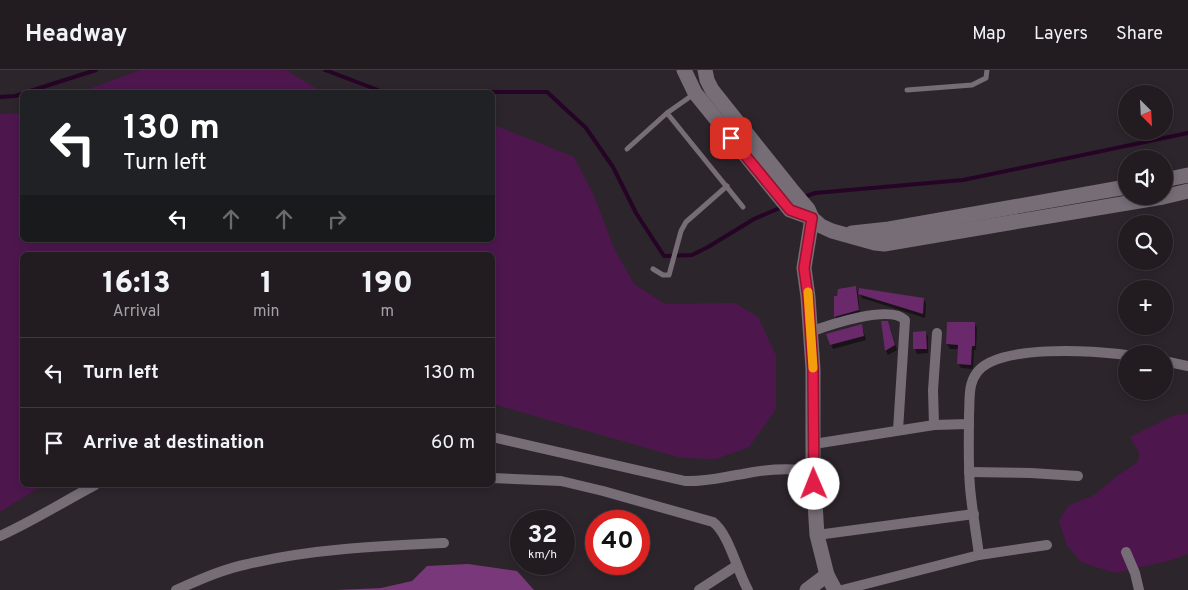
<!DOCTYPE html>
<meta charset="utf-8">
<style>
:root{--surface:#221c21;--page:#2a252a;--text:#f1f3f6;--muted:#a2a1a5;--line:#3f3a3f}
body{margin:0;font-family:Overpass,sans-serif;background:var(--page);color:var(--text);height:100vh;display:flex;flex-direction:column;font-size:19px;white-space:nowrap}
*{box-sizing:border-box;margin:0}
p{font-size:16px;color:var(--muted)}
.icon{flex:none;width:28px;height:28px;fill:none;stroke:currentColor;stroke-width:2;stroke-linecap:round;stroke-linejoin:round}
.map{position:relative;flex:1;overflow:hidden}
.drawer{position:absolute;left:20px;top:182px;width:475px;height:235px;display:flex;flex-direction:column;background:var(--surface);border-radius:8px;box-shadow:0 2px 8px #0003,0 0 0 1px var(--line)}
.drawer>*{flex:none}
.hud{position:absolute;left:20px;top:20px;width:475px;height:152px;border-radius:8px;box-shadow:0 2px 8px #0003,0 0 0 1px var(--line);background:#202124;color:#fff;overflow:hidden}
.needle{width:32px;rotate:156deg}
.buttons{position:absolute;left:1118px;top:15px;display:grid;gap:10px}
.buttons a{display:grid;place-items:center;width:55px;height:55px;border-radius:50%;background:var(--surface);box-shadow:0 2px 8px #0003,0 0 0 1px var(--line);font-size:25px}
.speed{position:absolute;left:510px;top:440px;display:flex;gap:10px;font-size:25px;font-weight:700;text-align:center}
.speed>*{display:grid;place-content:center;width:65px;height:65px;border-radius:50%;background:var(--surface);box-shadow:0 2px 8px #0003,0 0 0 1px var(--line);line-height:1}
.speed small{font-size:12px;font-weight:400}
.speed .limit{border:8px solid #d22;background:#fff;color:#111}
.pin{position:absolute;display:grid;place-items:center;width:42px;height:42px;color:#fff;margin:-21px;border-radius:10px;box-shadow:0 2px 8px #0006}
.me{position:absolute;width:55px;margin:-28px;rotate:359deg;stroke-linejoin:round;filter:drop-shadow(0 0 4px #0008)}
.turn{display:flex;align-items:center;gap:18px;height:105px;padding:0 20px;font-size:22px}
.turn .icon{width:65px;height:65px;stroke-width:2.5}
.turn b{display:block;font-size:35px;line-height:42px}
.lanes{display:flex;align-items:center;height:48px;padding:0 20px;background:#0003;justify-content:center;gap:25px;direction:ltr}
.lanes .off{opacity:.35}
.eta{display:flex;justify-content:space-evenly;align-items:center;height:85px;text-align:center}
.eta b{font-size:30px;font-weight:800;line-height:35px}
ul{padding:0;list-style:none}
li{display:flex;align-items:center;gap:15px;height:70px;padding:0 20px;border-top:1px solid var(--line)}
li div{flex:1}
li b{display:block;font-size:19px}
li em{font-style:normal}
header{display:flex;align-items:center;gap:30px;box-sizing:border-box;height:70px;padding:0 25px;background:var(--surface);border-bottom:1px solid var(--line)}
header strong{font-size:24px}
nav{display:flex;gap:28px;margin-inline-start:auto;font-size:18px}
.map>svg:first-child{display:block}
.green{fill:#4d174e}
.forest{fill:#79387a}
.shadow{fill:#0007}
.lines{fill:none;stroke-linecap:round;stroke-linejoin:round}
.stream{stroke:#250426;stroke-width:4}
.building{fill:#69296a}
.lane{stroke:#766d76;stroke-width:5}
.street{stroke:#766d76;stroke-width:10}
.secondary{stroke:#766d76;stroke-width:15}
.route-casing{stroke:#92132f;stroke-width:12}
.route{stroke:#e11d48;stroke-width:9}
.slow{stroke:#f59e0b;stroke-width:9}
</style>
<header>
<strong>Headway</strong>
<nav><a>Map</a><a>Layers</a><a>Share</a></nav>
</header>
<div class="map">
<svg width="1188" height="520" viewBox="0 0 1188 520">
<rect width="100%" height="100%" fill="#2d252c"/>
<g class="green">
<polygon points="140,0 286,0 322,22 81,22"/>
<polygon points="22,43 22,170 492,170 493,55 502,58 574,87 594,126 614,178 634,214 665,234 735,233 758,247 776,285 776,339 749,377 716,389 682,388 493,334 492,185 22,185 22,415 43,415 0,442 0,44"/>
<polygon points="1188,344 1188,484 1172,490 1115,503 1081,492 1067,475 1059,451 1068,436 1094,425 1117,406 1138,392 1139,382 1130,367 1175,345"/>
</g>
<polygon class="forest" points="468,494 517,501 534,520 336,520 381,518 412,511 427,496"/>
<g class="shadow">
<polygon points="856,217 858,222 860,245 838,251 835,246"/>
<polygon points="860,224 924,229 926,234 925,248 862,228"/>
<polygon points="883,253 887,253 890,257 897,280 888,285 886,281"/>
<polygon points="974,253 977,258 976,280 974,280 973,299 961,298 958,293 959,279 950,279 947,274"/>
<polygon points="862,255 866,270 833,279 831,275"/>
<polygon points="914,263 926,263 928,267 928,283 917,284 915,279"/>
</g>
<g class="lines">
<g class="stream">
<polyline points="325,0 383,22"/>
<polyline points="27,22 96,0"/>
<polyline points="461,22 547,22 586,58 613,97 636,143 664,186 692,185 708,177 754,149 782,137"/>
<polyline points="0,27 15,26 22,24"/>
<polyline points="804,127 815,123 963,110 1188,63"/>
</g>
</g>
<g class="building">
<polygon points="856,216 859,240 834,247 834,226 837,226 838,219"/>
<polygon points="859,218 924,228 923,244 858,224"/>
<polygon points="881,251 888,251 895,275 885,281"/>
<polygon points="947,252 975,252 975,276 972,276 971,295 957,294 958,275 946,274"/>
<polygon points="862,254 864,266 830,275 826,264"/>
<polygon points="926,261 927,279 913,279 913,262"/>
</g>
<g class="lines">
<g class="lane">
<polyline points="907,20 972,15 986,8 987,0"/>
<polyline points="667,43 743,137"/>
<polyline points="627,79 667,43 694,24"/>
<polyline points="653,199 663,205 669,205 681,161 686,152 727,116"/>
</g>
<g class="street">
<path d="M810 262C829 255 890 234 905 250L898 360"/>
<polyline points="1164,291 1188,296"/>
<polyline points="934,355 969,354"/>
<path d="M492 367 685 411C705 412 723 407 743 404 766 399 789 398 813 401"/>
<polyline points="814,374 934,355 933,320 937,263"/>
<polyline points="969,402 1031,403 1078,406"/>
<path d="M492 408 561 411 603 421 713 452C729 464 737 501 748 520"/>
<polyline points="817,465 974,444"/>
<path d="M0 466C33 451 63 432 95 415"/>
<polyline points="1126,482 1135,503 1139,520"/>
<path d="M979 485C976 462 972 440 970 417 968 393 969 368 969 344 970 331 968 315 976 304 994 274 1095 280 1126 285"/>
<path d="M176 520C199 510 223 499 248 494 312 479 379 476 444 473"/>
<polyline points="699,520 736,496"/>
<polyline points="842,520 979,485 1047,475"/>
</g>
<g class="secondary">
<polyline points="684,0 695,23 790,140 812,148 821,156 832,161 875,173 884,174 1163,127 1188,121"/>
<polyline points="705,0 707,10 712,20 791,119 808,139 812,148 804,198 808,227 813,299 813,401 817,465 827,505 835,520"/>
<polyline points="1164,110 1188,105"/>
<polyline points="852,163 889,159 1126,117"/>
<polyline points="807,520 827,505"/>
</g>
</g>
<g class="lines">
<g class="route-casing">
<polyline id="route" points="731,68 790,140 812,148 804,198 808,227 813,299 814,414"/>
</g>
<use href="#route" class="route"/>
<polyline class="slow" points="808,222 813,298"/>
</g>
</svg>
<div class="buttons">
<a><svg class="needle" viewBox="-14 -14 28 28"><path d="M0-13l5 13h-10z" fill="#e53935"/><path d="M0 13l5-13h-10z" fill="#a2a1a5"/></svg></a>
<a><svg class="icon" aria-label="sound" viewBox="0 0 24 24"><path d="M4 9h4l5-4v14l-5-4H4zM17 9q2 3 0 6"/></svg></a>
<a><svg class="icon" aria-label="search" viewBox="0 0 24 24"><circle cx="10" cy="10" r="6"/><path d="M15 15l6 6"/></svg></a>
<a>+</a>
<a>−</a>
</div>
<div class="speed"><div>32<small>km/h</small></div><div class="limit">40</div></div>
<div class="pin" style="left:731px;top:68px;background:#d93025"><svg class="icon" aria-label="arrive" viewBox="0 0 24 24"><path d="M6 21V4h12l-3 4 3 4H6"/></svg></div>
<svg class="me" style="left:814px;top:414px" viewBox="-20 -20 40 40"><circle r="19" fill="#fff"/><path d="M0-13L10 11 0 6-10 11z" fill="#e11d48"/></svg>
<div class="hud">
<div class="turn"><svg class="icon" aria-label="left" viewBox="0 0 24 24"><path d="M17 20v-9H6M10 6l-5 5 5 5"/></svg><div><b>130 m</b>Turn left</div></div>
<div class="lanes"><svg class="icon" aria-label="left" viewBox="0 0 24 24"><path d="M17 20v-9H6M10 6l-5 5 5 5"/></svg><svg class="icon off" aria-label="ahead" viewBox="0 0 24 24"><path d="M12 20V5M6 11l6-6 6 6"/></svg><svg class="icon off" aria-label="ahead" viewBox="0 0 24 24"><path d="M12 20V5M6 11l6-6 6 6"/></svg><svg class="icon off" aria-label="right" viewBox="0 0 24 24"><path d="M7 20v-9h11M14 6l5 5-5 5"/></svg></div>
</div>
<section class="drawer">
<div class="eta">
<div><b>16:13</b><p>Arrival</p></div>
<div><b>1</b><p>min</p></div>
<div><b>190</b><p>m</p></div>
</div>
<ul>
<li><svg class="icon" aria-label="left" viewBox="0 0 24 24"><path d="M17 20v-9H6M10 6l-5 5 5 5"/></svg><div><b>Turn left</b></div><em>130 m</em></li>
<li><svg class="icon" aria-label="arrive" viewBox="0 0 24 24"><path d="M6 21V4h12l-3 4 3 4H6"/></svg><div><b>Arrive at destination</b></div><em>60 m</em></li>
</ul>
</section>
</div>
